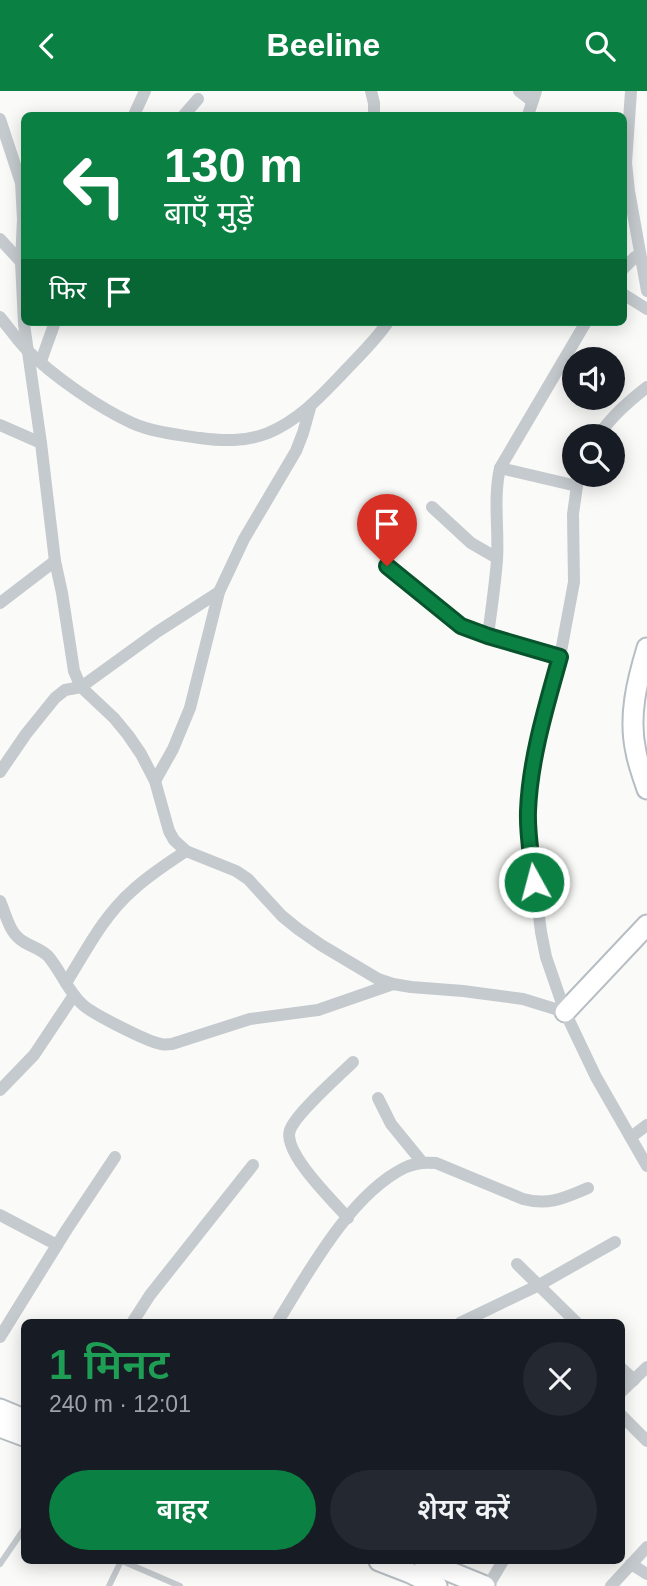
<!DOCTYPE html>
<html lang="hi">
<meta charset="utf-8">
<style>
:root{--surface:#171b24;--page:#242831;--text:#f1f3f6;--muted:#9ea1a6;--accent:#0b8043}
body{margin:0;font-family:Arial,"Noto Sans Devanagari",sans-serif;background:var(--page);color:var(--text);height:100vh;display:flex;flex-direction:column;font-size:26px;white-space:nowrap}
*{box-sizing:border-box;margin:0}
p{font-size:23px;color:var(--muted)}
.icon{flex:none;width:38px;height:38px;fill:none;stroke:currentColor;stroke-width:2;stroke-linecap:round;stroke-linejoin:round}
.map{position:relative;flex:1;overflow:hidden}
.details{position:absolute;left:21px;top:1228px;width:604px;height:245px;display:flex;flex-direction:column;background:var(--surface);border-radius:10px;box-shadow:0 4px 18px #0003}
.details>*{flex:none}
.hud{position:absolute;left:21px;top:21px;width:606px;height:214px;border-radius:10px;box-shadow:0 4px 18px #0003;background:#0b8043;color:#fff;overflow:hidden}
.buttons{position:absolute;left:562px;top:256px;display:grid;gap:14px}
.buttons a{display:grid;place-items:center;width:63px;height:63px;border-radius:50%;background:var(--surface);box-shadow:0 4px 18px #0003;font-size:35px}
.pin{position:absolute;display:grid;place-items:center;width:60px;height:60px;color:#fff;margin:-72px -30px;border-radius:50% 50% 50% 0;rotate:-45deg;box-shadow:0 0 7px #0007}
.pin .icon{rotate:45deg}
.me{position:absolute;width:77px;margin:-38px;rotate:353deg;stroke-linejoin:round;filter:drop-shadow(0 0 5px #0008)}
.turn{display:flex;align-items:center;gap:24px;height:147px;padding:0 28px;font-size:32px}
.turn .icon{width:91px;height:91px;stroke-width:2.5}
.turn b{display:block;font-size:49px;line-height:60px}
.then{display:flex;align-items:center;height:66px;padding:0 28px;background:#0003;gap:14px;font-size:26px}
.round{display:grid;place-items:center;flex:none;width:74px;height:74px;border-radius:37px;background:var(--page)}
.headline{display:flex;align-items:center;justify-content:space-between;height:119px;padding:0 28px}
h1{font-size:42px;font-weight:600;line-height:52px;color:#1e9e55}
.button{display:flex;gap:14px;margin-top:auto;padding:14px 28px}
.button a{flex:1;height:80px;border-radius:42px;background:var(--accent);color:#fff;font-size:28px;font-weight:600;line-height:80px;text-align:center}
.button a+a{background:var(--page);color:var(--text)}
header{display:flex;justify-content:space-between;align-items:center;height:91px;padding:0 28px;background:var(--accent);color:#fff;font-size:32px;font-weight:600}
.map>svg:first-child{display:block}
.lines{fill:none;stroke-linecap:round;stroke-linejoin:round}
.secondary-casing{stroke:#b7bec3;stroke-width:23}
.lane{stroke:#c5cace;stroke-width:6}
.street{stroke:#c5cace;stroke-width:12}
.secondary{stroke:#fff;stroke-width:19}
.route-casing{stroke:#07532c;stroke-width:18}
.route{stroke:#0b8043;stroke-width:12}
</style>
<header><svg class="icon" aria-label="back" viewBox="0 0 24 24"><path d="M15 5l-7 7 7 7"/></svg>Beeline<svg class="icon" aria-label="search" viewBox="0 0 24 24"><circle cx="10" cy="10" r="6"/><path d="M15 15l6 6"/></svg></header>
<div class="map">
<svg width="647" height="1495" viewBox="0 0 647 1495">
<rect width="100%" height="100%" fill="#fafaf8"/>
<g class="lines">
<g class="secondary-casing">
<g id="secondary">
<path d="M647 557C637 590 628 626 636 661 638 673 643 686 647 698"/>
<polyline points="565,921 647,834"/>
<polyline points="0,1318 24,1328"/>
<polyline points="0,1336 24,1345"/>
<polyline points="379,1470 410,1482 437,1495"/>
<polyline points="424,1470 485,1495"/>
</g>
</g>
<g class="lane">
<polyline points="122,1470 180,1495"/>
<polyline points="0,1473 24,1438"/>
<polyline points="109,1495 121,1470"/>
</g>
<g class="street">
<polyline points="371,0 374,12 374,24"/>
<polyline points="519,0 532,10"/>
<polyline points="631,0 626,72 629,100 647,200"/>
<polyline points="134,24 145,0"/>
<polyline points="184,24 198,8"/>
<polyline points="528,24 536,0"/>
<polyline points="0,28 21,92 23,128 21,171 24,233 41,352 55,470 62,502 74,580 81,596 114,627 128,644 141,663 155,690 169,740 174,749 186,760 236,780 248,788 282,825 298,838 321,854 378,888 393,893 411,896 463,900 523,908 565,921"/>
<polyline points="0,148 21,171"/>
<polyline points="623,178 635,166 640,164"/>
<polyline points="623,203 647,218"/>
<path d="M0 226C9 237 17 249 27 259 53 285 99 317 132 332 152 341 178 344 200 347 223 350 245 351 268 342 299 329 320 306 342 283 358 266 375 250 388 231"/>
<polyline points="41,270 55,231"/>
<polyline points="0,334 41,352"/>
<path d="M598 345C612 325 628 311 647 296"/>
<polyline points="500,377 577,395"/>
<polyline points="580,383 577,395 573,423 574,491 560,566 543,627 533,681 528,722 528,741 541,841 546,866 565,921 596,986 647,1075"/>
<polyline points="432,416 471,452 497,467"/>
<polyline points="386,475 461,535 471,540 560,566"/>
<polyline points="0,512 55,470"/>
<path d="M488 545C491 520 495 495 497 469 499 438 493 408 500 377L586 231"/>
<polyline points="0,681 26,643 55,607 65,599 81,596 157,541 219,501"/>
<polyline points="155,690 173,658 190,617 219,501 244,448 296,360 303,342 310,317"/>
<path d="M0 810C7 826 9 842 24 851 32 856 41 858 48 865 61 880 68 901 83 914 93 923 148 951 161 953 164 954 168 953 172 953L250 928 318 919 393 893"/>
<path d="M66 892C86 860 104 824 133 799 149 784 168 772 186 760"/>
<polyline points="0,999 34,964 74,904"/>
<polyline points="378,1007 391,1033 422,1071"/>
<polyline points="631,1046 647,1034"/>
<polyline points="0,1124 57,1154"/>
<path d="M348 1127C333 1110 282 1061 290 1039 296 1022 339 985 353 971"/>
<polyline points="517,1173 577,1232"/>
<polyline points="132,1232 150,1204 253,1074"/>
<path d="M277 1232C308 1182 350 1104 404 1077 414 1072 425 1071 436 1072L523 1108C549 1115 564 1107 588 1097"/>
<polyline points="460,1232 539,1194 615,1151"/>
<polyline points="0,1246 67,1138 115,1066"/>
<polyline points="621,1277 634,1289"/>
<polyline points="621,1301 647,1276"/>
<polyline points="621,1324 647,1350"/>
<polyline points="631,1473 647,1483"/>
<polyline points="488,1495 503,1470"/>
<polyline points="611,1495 647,1456"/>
</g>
<use href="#secondary" class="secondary"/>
</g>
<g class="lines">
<g class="route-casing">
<path id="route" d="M387 475 461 535 488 545 560 566C546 616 530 668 528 720 527 744 532 768 534 791"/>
</g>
<use href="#route" class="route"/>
</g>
</svg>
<div class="buttons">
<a><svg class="icon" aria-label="sound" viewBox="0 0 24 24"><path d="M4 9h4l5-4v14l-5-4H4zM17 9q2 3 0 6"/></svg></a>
<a><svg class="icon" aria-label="search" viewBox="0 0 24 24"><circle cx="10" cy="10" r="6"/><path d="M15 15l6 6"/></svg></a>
</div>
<div class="pin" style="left:387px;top:475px;background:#d93025"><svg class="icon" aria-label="arrive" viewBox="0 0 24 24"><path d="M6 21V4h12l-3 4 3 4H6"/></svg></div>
<svg class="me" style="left:534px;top:791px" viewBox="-20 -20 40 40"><circle r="17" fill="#0b8043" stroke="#fff" stroke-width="3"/><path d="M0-11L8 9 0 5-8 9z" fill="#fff"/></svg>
<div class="hud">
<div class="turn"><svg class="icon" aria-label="left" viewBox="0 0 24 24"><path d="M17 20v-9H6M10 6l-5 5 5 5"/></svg><div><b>130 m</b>बाएँ मुड़ें</div></div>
<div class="then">फिर<svg class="icon" aria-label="arrive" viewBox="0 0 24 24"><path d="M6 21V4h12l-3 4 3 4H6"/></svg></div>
</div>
<section class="details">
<div class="headline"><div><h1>1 मिनट</h1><p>240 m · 12:01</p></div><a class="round"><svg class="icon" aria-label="close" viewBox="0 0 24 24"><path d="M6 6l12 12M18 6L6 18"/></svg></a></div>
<div class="button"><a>बाहर</a><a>शेयर करें</a></div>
</section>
</div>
